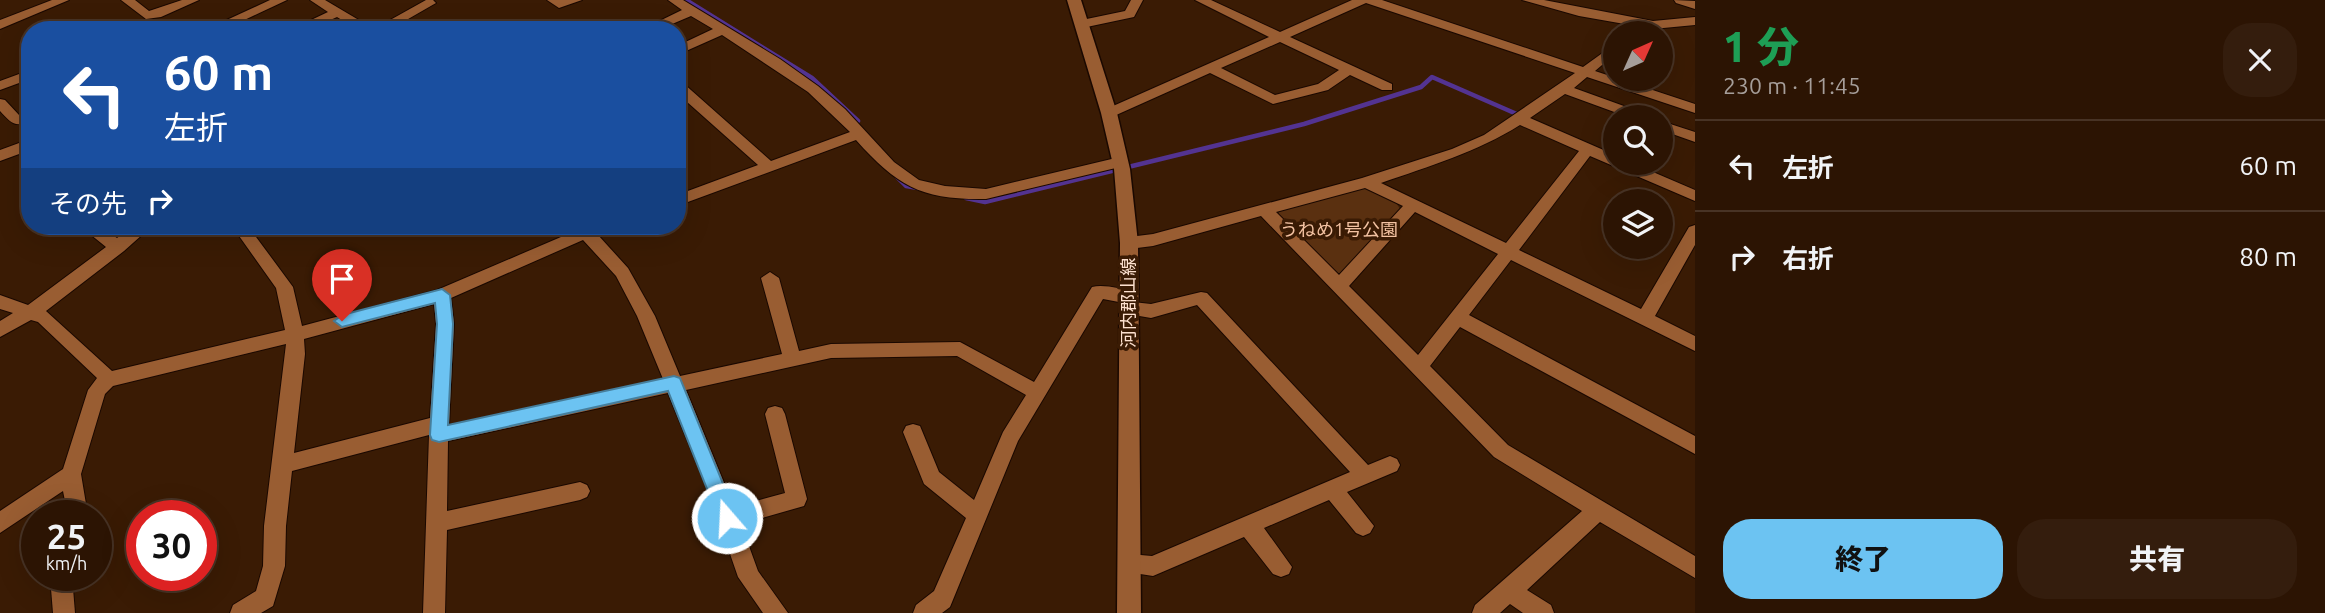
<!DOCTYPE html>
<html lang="ja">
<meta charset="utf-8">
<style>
:root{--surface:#2c1403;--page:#341d0d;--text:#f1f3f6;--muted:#a69e9a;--line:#483325;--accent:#6cc3f2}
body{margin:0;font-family:Ubuntu,"Noto Sans JP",sans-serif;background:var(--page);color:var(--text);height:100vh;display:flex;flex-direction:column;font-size:26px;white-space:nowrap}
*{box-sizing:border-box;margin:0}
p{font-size:23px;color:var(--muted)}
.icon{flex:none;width:38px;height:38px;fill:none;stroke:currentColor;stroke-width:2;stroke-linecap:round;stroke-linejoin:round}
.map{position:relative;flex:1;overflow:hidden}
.drawer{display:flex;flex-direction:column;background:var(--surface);width:630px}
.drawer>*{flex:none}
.guide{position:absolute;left:21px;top:21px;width:665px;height:214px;border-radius:28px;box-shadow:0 7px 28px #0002,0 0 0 2px var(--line);background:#1a4fa0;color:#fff;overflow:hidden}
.needle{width:46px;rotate:45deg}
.buttons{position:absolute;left:1603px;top:21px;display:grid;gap:14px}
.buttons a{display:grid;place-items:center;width:70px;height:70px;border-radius:50%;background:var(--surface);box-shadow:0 7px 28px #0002,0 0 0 2px var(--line);font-size:35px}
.speed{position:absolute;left:21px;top:500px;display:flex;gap:14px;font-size:35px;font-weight:700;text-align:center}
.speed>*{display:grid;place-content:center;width:91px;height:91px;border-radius:50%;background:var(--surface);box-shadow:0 7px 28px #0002,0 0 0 2px var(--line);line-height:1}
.speed small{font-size:18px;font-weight:400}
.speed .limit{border:10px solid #d22;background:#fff;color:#111}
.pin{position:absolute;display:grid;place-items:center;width:60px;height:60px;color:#fff;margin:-72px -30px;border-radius:50% 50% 50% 0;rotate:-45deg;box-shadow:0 0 7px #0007}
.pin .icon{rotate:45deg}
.me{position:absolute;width:77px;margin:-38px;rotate:341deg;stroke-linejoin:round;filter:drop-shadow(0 0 5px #0008)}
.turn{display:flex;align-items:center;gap:24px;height:147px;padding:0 28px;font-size:32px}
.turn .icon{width:91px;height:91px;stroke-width:2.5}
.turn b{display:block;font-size:49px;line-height:60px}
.then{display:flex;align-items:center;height:66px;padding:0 28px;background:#0003;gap:14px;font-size:26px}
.round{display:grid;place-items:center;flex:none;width:74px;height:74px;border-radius:28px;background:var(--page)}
.headline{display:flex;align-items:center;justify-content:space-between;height:119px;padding:0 28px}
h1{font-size:42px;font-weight:800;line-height:52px;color:#1e9e55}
.button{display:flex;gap:14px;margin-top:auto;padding:14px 28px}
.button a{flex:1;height:80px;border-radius:28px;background:var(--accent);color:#111;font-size:28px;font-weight:800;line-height:80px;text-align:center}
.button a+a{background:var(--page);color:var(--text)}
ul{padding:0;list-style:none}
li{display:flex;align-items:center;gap:21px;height:91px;padding:0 28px;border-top:2px solid var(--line)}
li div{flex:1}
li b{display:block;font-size:26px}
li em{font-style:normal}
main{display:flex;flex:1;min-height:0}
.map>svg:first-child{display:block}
.green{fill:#5a3010}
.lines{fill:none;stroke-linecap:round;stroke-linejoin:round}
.stream{stroke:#533391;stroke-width:4.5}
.minor-casing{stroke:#1a0800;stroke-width:2}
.secondary-casing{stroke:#1a0800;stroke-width:3}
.minor{fill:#995d32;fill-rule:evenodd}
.secondary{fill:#995d32;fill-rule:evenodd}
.route{fill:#6cc3f2;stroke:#467f9d;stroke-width:2}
.labels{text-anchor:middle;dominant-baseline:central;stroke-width:7;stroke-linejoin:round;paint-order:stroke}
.park-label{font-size:18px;fill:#f3c2a2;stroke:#3a1b04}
.street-label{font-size:18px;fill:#fde1cf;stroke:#3a1b04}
</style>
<main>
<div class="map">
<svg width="1695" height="613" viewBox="0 0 1695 613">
<rect width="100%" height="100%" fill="#3a1b04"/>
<polygon class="green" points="1364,187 1396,203 1401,210 1344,274 1332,273 1278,218 1279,211"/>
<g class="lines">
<g class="stream">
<polyline points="686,0 812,78 858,121"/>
<polyline points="897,177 906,186 918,188"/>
<polyline points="966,198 985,202 1304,124 1421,87 1432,77 1519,115"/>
</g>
<g class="minor-casing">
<g id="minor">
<polygon points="52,0 69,0 0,29 0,20"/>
<polygon points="121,0 135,0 149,11 182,0 199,0 161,17 146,19"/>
<polygon points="270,0 287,0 223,30 205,30"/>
<polygon points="310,0 325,0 374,29 426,0 433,0 436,3 389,30 358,30 337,17 308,30 290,30 328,12"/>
<polygon points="547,0 582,0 559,8"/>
<path d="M668 0H683L780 59 818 86 845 109 894 162 919 180 945 186 986 189 1120 157 1128 162 1120 167 986 199C922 200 898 187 856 140L677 206V195L758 165 677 93V82L683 83 771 161 850 132 808 92 722 35 677 55V46L713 29 691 16 658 30H641L682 10Z"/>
<polygon points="1131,0 1143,0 1134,17 1082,28 1076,24 1077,21 1125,11"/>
<path d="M1195 0H1211L1280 32 1352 0H1382L1583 67 1615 44V54L1595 71 1695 104V113L1587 77 1574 88 1646 114 1648 117H1628L1565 94 1530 118 1615 155V163H1632L1695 190V201L1590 156 1519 250 1641 309 1689 227 1695 225V245L1655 316 1695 336V351L1511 260 1469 315 1695 436V454L1460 327 1430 366 1508 445 1695 556V578L1600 522 1527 590 1551 605 1554 613H1523L1510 604 1500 613H1472L1475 605 1582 511 1494 457 1261 216 1153 246 1129 249 1121 243 1129 237 1153 234 1362 178 1452 149 1484 135 1575 73 1366 3 1290 37 1392 84V90H1382L1350 75 1328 90 1273 104 1210 73 1114 116H1104V110L1269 37ZM1280 42 1339 70 1318 84 1275 95 1221 68ZM1520 125 1579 151 1506 243 1381 183C1430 166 1477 152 1520 125ZM1365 188 1403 206 1339 275 1276 212ZM1415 212 1498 254 1418 355 1349 286Z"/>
<polygon points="1522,0 1544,0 1653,21 1695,17 1695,25 1653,29 1579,16"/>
<polygon points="1674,0 1695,1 1695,9 1676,3"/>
<polygon points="30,70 30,79 0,90 0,81"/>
<path d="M0 99 5 100 19 115 30 111V121C15 128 11 123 0 111Z"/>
<polygon points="1661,121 1695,132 1695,142 1661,130"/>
<polygon points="30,139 30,150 0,161 0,150"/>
<path d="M80 226H99L117 238 133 226H152L124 251 46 311 112 371 285 330 276 288 232 226H248L293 287 302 326 437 290 575 231 572 226H619L617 230 598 235 628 268 655 316 680 376 782 354 761 278 770 272 779 278 799 351 831 344 960 342 1034 382 1092 287C1104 284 1122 289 1134 292L1137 297 1133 302 1151 304 1201 292 1207 293 1368 465 1390 456 1397 459 1400 465 1397 471 1347 492 1374 526 1370 533 1363 536 1356 533 1329 500 1264 528 1292 567 1289 574 1281 577 1273 574 1244 537 1153 576 1121 571 1118 564 1121 557 1129 554 1152 556 1350 472 1197 305 1151 318 1122 313 1119 308 1124 303 1103 299 1018 441 950 607 942 613H913L916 605 934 591 966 518 924 484 903 432 906 426 913 424 920 426 939 472 974 500 1003 432 1026 395 957 356 831 358 686 390 734 507 785 493 765 414 768 408 775 406 782 408 785 414 807 499 804 506 741 524 758 571 788 613H763L738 577 709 493 668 393 448 441 447 511 580 482 587 485 590 491 587 497 580 500 447 530 445 613H423L429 435 292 471 286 526 285 566 273 606 261 613H230L233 605 256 591 263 566 264 526 286 344 113 386 105 394 81 474 88 516H68L63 491 0 533V511L63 469 88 390 97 378 38 322 31 320 0 337V321L13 313 0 309V295L28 305 106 247ZM583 240 616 276 637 316 663 379 449 425 454 324 451 298ZM434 304 436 324 430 418 294 453 305 354 304 339Z"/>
<polygon points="50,576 72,576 75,613 53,613"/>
</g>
</g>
<g class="secondary-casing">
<polygon id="secondary" points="1067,0 1081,0 1117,113 1130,169 1138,243 1141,613 1117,613 1120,243 1114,169 1101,113"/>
</g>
<use href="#minor" class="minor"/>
<use href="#secondary" class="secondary"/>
</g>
<polygon class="route" points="442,289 450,295 453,324 448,425 674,376 680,378 737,518 734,524 727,526 721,524 668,391 439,442 432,440 430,435 437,324 435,303 342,327 334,321 342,315"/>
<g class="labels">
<g class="park-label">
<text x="1339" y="229">うねめ1号公園</text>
</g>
<g class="street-label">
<text transform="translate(1128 303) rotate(-90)">河内郡山線</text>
</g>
</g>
</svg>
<div class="buttons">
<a><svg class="needle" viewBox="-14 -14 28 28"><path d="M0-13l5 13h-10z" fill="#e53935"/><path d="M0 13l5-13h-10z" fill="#a69e9a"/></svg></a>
<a><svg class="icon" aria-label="search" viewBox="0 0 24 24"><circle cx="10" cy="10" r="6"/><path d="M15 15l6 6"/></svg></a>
<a><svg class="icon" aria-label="layers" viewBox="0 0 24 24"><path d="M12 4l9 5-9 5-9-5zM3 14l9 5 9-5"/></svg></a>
</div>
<div class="speed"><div>25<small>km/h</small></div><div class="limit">30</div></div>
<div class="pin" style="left:342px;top:321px;background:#d93025"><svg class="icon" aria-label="arrive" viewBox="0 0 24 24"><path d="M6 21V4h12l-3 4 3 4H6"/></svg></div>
<svg class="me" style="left:727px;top:518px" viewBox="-20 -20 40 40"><circle r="17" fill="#6cc3f2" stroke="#fff" stroke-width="3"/><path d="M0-11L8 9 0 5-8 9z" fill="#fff"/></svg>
<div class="guide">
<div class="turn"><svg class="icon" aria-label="left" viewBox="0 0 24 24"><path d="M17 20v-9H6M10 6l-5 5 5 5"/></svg><div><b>60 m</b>左折</div></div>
<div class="then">その先<svg class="icon" aria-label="right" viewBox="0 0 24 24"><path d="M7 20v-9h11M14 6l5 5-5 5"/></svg></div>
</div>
</div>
<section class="drawer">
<div class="headline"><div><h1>1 分</h1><p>230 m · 11:45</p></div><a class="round"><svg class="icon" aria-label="close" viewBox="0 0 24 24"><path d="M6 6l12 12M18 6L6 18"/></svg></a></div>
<ul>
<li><svg class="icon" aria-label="left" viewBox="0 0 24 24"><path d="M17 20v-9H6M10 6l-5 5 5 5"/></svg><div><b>左折</b></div><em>60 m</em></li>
<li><svg class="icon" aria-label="right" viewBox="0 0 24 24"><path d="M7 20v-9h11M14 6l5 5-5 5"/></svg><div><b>右折</b></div><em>80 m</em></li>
</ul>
<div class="button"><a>終了</a><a>共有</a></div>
</section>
</main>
